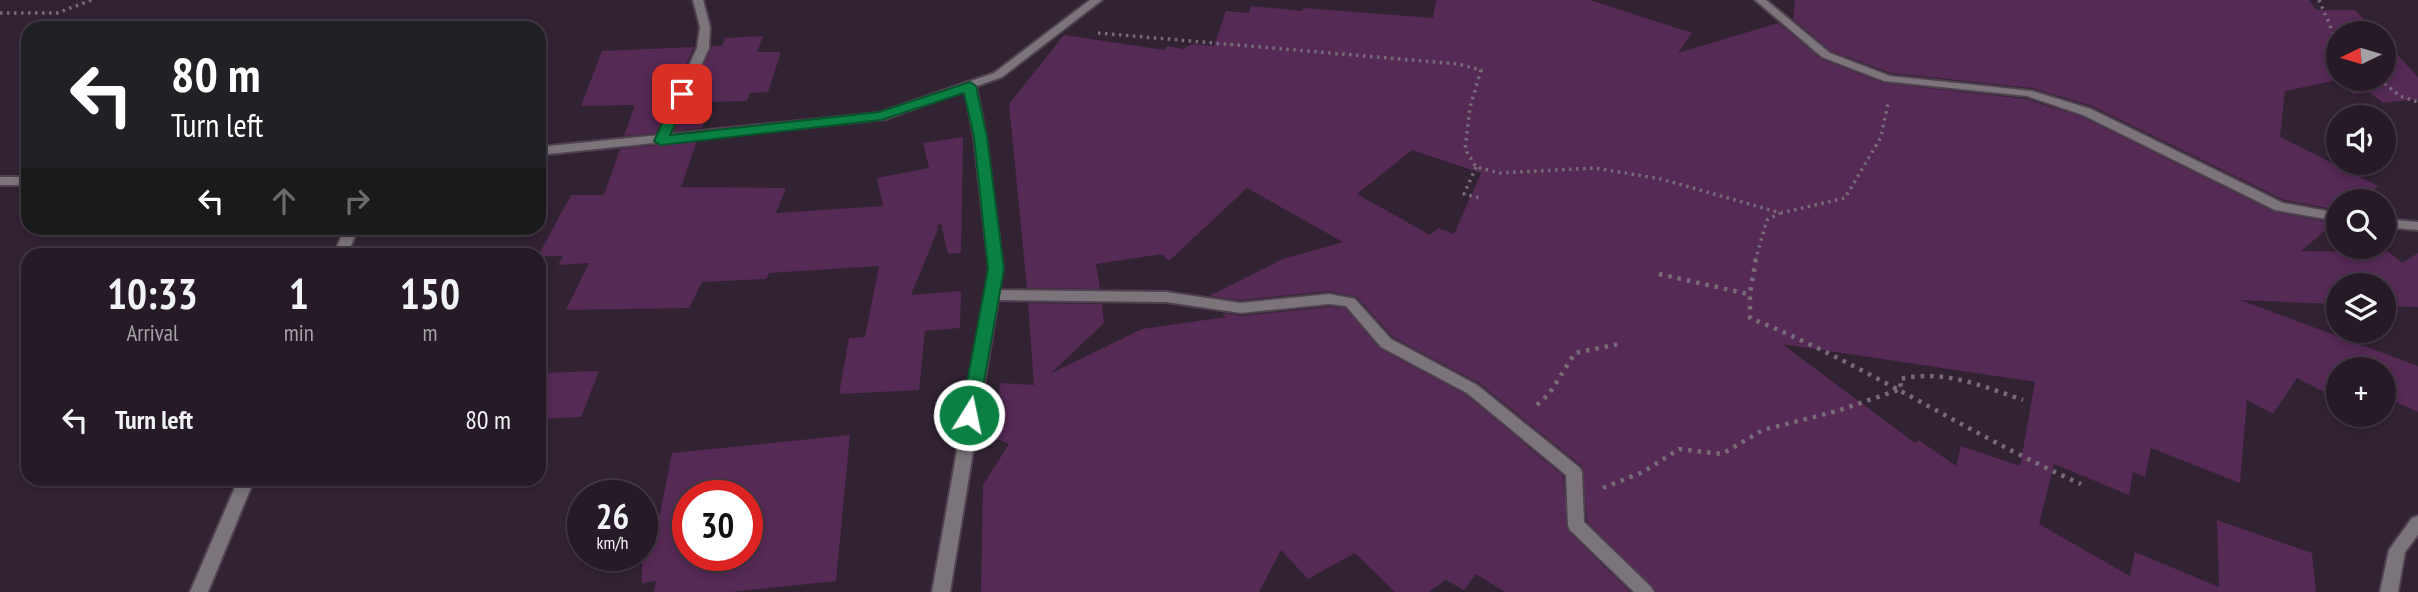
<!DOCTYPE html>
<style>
:root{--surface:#261a26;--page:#322732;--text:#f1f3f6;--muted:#a4a1a7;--line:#423843}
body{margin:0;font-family:"PT Sans Narrow",sans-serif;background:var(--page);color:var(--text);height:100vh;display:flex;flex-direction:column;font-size:26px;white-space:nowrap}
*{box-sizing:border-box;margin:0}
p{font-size:23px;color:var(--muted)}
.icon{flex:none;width:38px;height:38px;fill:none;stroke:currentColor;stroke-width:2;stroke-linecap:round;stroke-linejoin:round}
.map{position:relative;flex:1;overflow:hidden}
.details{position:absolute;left:21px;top:248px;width:525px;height:238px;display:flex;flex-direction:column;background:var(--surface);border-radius:21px;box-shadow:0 4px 10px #0003,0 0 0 2px var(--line)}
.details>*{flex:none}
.hud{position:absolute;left:21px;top:21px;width:525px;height:214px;border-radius:21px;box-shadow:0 4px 10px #0003,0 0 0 2px var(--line);background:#202124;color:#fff;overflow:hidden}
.needle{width:46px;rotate:265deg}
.controls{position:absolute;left:2326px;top:21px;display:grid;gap:14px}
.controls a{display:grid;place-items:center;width:70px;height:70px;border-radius:50%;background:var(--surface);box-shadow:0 4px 10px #0003,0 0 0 2px var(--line);font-size:35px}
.speed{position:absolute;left:567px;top:480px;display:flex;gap:14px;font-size:35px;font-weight:700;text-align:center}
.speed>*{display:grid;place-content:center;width:91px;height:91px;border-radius:50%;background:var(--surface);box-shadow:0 4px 10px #0003,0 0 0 2px var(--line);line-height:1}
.speed small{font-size:18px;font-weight:400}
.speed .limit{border:10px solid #d22;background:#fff;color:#111}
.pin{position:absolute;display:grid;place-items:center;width:60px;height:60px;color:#fff;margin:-30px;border-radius:14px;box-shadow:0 4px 10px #0006}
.me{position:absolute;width:77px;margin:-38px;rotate:10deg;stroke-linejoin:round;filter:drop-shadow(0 0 5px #0008)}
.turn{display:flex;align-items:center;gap:24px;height:147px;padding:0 35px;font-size:32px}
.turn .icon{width:91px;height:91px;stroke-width:2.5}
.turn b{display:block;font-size:49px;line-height:60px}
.lanes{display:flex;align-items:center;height:66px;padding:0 35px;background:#0003;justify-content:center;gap:35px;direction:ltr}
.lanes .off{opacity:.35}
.eta{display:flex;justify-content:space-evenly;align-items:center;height:119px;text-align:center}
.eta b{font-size:42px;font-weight:700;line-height:49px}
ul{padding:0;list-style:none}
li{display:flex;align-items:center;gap:21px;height:105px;padding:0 35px}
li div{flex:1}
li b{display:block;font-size:26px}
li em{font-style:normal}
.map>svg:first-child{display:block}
.building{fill:#552a55;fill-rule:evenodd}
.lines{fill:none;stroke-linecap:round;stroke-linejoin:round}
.minor-casing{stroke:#4f414f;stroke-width:4}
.tertiary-casing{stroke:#4f414f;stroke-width:4}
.path-far1{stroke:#786b78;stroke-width:3.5;stroke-dasharray:2.5 4.5;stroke-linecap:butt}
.path{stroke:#786b78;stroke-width:4.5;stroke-dasharray:3.5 6;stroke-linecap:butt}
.minor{fill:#7c747b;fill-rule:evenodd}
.tertiary{fill:#7c747b;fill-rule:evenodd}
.route{fill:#0b8043;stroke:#07532c;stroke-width:2}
</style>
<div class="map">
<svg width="2418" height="592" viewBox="0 0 2418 592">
<rect width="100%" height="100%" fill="#322332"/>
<g class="building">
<path d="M1436 0H1590L1692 33 1678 53 1778 23 1821 59 1883 83 2026 99 2082 117 2274 212 2334 223 2301 251 2389 252 2402 263 2418 253V307L2384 306V285H2338V304L2240 300 2418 366V412L2384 397V369H2338V399L2297 378 2273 414 2247 400 2240 483 2151 448 2145 477 2133 472 2129 495 2054 464 2039 524 2130 576 2135 552 2219 587 2217 520 2312 553 2316 592H1657L1587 521 1582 466 1479 383 1393 337 1357 297 1329 291 1241 300 1209 296 1283 259 1343 242 1247 188 1169 261 1162 254 1096 264 1100 289 1027 288 1009 104 1064 35 1164 50 1167 46 1183 49 1192 44 1214 46 1226 11 1249 13 1251 6 1302 11 1303 8 1433 18ZM1412 150 1481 173 1454 234 1438 228 1430 235 1357 194ZM1782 344 2035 382 2020 466 1961 446 1956 466 1919 440 1915 443Z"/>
<polygon points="1795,0 2309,0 2316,10 2355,10 2377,33 2338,33 2338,79 2384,79 2384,40 2418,77 2418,99 2383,103 2370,93 2353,94 2338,80 2285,91 2280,137 2378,186 2360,201 2338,201 2338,210 2284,200 2092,106 2032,88 1891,73 1831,51 1793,19"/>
<polygon points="763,36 757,52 781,52 768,92 750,93 747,101 712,102 702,128 674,131 712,46 722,46 725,38"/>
<polygon points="694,47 656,133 624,136 635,105 581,106 602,51"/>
<polygon points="963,137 961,253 948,254 941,224 937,225 938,229 911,295 961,291 960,328 925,331 919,390 839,394 849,338 865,337 879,266 769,273 766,279 702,282 689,308 566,310 589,263 558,265 563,256 538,256 571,195 604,195 620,149 697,141 681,187 786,188 776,213 883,206 877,178 929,168 923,143"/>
<polygon points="1028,303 1102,304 1104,323 1050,374 1142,329 1226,317 1222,313 1241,316 1329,307 1345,308 1380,349 1466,395 1563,476 1568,531 1630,592 1505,592 1476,574 1464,590 1446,580 1428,592 1395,592 1355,553 1308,579 1281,550 1259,592 981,592 983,485 1009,444 995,438 1000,383 1034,385"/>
<polygon points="599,371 581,417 539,419 539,373"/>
<path d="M850 435 836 581 730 592H654L656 581 642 583V516L660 514 672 453ZM688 495H747V555H688Z"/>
</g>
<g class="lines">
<g class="minor-casing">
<g id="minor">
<polygon points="693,0 703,0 710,27 709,48 667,141 661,145 655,141 697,48 700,27"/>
<polygon points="1755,0 1766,0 1830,53 1890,76 2032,91 2091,109 2283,203 2338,213 2338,221 2275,210 2083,115 2027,96 1884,81 1822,57"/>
<polygon points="970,83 976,86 986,137 1003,269 999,290 1166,292 1241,303 1329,294 1355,299 1391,339 1477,385 1580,468 1582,472 1584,522 1651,587 1654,592 1634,592 1570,530 1568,525 1566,475 1467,393 1381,347 1346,306 1329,304 1241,313 1166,302 998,300 950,592 932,592 989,269 974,137 964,86"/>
<polygon points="2384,219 2418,222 2418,230 2384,227"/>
<polygon points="345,228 358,228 347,256 333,256"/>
<polygon points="238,480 254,480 208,592 190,592"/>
<polygon points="2418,516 2418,535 2405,552 2398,592 2380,592 2389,550 2412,518"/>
</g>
</g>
<g class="tertiary-casing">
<g id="tertiary">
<polygon points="1090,0 1102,0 1002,77 885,119 539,155 539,147 879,113 994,73"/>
<rect x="0" y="177" width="28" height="8"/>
</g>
</g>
<g class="path-far1">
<polyline points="2319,0 2338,44"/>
<polyline points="0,13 57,13 92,0"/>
<polyline points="1098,33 1458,64 1481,70 1470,107 1465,149 1476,167 1500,173 1595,168 1661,179 1781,213 1845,198 1881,137 1888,103"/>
<polyline points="2379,79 2400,96 2418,102"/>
<polyline points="1476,167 1464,194 1480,198"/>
<polyline points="1755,261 1767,220 1780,213"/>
</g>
<g class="path">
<path d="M1756 259 1750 293V318C1865 364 1968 434 2081 484"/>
<polyline points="1659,274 1748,294"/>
<polyline points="1537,405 1549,394 1575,353 1619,344"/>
<path d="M1603 488 1643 472 1679 449 1722 454 1763 430 1837 411 1901 389 1900 379C1944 369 1982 386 2023 400"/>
</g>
<use href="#minor" class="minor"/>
<use href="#tertiary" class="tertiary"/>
</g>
<polygon class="route" points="970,82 976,86 987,137 1004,269 978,415 969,421 961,415 988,269 974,137 964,93 881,120 661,145 654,141 676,94 682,90 689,94 670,135 879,112"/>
</svg>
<div class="controls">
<a><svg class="needle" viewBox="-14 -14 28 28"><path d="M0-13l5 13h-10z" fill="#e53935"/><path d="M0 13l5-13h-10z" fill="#a4a1a7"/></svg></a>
<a><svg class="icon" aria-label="sound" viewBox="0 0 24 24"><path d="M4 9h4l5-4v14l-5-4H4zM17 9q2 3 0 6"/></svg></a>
<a><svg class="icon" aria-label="search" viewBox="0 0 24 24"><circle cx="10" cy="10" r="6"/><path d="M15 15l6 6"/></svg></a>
<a><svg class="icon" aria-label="layers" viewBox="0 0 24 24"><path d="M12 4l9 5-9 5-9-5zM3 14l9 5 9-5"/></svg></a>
<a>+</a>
</div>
<div class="speed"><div>26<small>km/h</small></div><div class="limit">30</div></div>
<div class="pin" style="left:682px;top:94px;background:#d93025"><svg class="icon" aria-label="arrive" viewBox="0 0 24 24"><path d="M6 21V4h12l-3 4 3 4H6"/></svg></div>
<svg class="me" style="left:969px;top:415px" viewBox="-20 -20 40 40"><circle r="17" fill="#0b8043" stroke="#fff" stroke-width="3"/><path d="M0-11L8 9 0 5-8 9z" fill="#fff"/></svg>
<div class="hud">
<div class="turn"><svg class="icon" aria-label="left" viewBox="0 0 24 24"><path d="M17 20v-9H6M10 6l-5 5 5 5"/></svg><div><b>80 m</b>Turn left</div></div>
<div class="lanes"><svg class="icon" aria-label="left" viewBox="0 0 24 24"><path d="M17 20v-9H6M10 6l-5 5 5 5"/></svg><svg class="icon off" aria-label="ahead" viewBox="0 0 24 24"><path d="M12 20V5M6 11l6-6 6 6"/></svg><svg class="icon off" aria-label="right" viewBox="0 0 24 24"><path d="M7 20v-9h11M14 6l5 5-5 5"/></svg></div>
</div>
<section class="details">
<div class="eta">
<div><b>10:33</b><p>Arrival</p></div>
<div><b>1</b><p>min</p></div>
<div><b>150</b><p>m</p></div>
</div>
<ul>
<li><svg class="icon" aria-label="left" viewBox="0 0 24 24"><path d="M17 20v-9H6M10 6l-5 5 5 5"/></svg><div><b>Turn left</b></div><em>80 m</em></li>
</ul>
</section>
</div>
